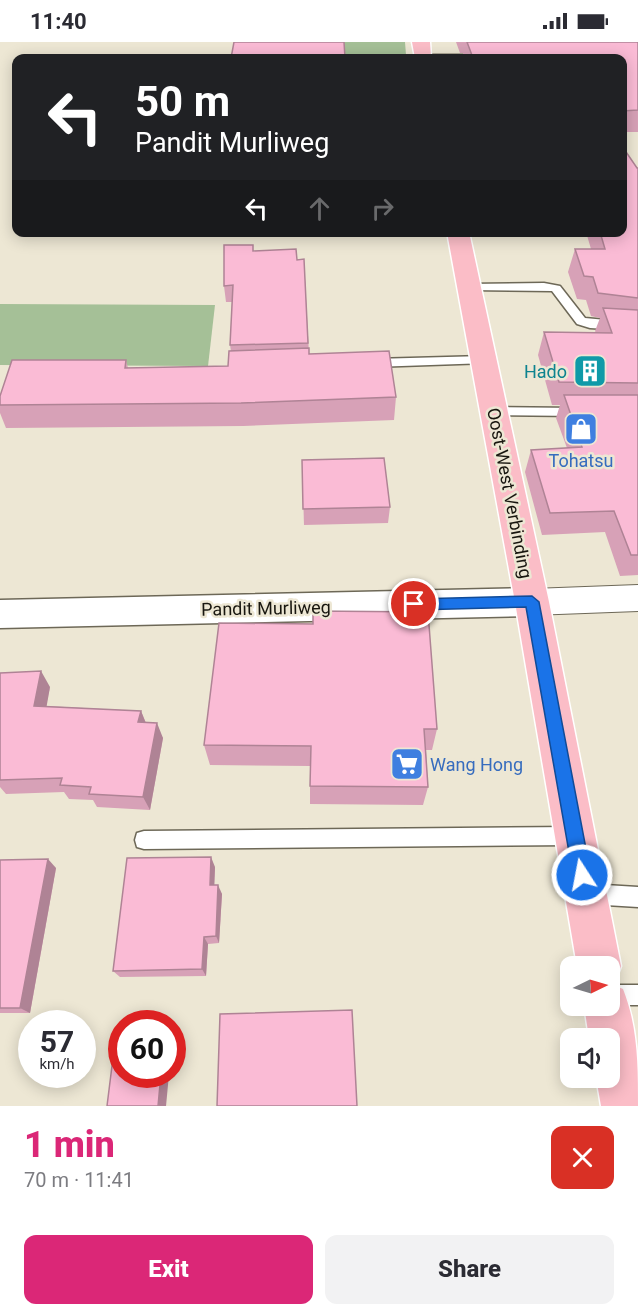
<!DOCTYPE html>
<meta charset="utf-8">
<style>
:root{--surface:#fff;--page:#f2f2f3;--text:#2b2b33;--muted:#7c7c81;--accent:#db2777}
body{margin:0;font-family:Roboto,sans-serif;background:var(--page);color:var(--text);height:100vh;display:flex;flex-direction:column;font-size:22px;white-space:nowrap}
*{box-sizing:border-box;margin:0}
p{font-size:20px;color:var(--muted)}
.icon{flex:none;width:33px;height:33px;fill:none;stroke:currentColor;stroke-width:2;stroke-linecap:round;stroke-linejoin:round}
.map{position:relative;height:1064px;overflow:hidden}
.side{display:flex;flex-direction:column;background:var(--surface);flex:1}
.side>*{flex:none}
.guide{position:absolute;left:12px;top:12px;width:615px;height:183px;border-radius:12px;box-shadow:0 3px 15px #0003;background:#202124;color:#fff;overflow:hidden}
.needle{width:39px;rotate:85deg}
.buttons{position:absolute;left:560px;top:914px;display:grid;gap:12px}
.buttons a{display:grid;place-items:center;width:60px;height:60px;border-radius:12px;background:var(--surface);box-shadow:0 3px 15px #0003;font-size:30px}
.speed{position:absolute;left:18px;top:968px;display:flex;gap:12px;font-size:30px;font-weight:700;text-align:center}
.speed>*{display:grid;place-content:center;width:78px;height:78px;border-radius:50%;background:var(--surface);box-shadow:0 3px 15px #0003;line-height:1}
.speed small{font-size:15px;font-weight:400}
.speed .limit{border:9px solid #d22;background:#fff;color:#111}
.pin{position:absolute;display:grid;place-items:center;width:51px;height:51px;color:#fff;margin:-26px;border:3px solid #fff;border-radius:50%;box-shadow:0 2px 6px #0007}
.me{position:absolute;width:66px;margin:-33px;rotate:349deg;stroke-linejoin:round;filter:drop-shadow(0 0 4px #0008)}
.turn{display:flex;align-items:center;gap:21px;height:126px;padding:0 24px;font-size:27px}
.turn .icon{width:78px;height:78px;stroke-width:2.5}
.turn b{display:block;font-size:42px;line-height:51px}
.lanes{display:flex;align-items:center;height:57px;padding:0 24px;background:#0003;justify-content:center;gap:30px;direction:ltr}
.lanes .off{opacity:.35}
.round{display:grid;place-items:center;flex:none;width:63px;height:63px;border-radius:12px;background:var(--page)}
.summary{display:flex;align-items:center;justify-content:space-between;height:102px;padding:0 24px}
h1{font-size:36px;font-weight:800;line-height:45px;color:var(--accent)}
.button{display:flex;gap:12px;margin-top:auto;padding:12px 24px}
.button a{flex:1;height:69px;border-radius:12px;background:var(--accent);color:#fff;font-size:24px;font-weight:800;line-height:69px;text-align:center}
.button a+a{background:var(--page);color:var(--text)}
.status{display:flex;justify-content:space-between;align-items:center;height:42px;padding:0 30px;background:var(--surface);direction:ltr}
.status svg{height:16px;fill:currentColor}
.map>svg:first-child{display:block}
.green{fill:#a5c097}
.lines{fill:none;stroke-linecap:round;stroke-linejoin:round}
.lane-casing{stroke:#6d6857;stroke-width:3}
.street-casing{stroke:#6d6857;stroke-width:2}
.secondary-casing{stroke:#6d6857;stroke-width:3}
.primary-casing{stroke:#fff;stroke-width:3}
.lane{fill:#fff;fill-rule:evenodd}
.street{fill:#fff;fill-rule:evenodd}
.secondary{fill:#fff;fill-rule:evenodd}
.primary{fill:#fbbdc7;fill-rule:evenodd}
.wall{fill:#d7a1b7}
.shaded-wall{fill:#af8395}
.building{fill:#fabbd5;stroke:#af8395;stroke-width:1.5}
.route{fill:#1a73e8;stroke:#114b97;stroke-width:1.5}
.labels{text-anchor:middle;dominant-baseline:central;stroke-width:5;stroke-linejoin:round;paint-order:stroke}
.culture-label{font-size:18px;fill:#0d838f;stroke:#ede7d4;text-anchor:end}
.shop-label{font-size:18px;fill:#366cbe;stroke:#ede7d4}
.street-label{font-size:18px;fill:#18160f;stroke:#ede7d4}
</style>
<div class="status"><b>11:40</b><svg viewBox="0 0 49 12"><path d="M0 12V9h3v3zM5 12V6h3v6zM10 12V3h3v9zM15 12V0h3v12zM26 1h20v11H26zM47 4h2v5h-2z"/></svg></div>
<div class="map">
<svg width="638" height="1064" viewBox="0 0 638 1064">
<rect width="100%" height="100%" fill="#ede7d4"/>
<g class="green">
<polygon points="261,0 405,0 406,13 261,16"/>
<polygon points="0,262 215,263 208,324 0,323"/>
</g>
<g class="lines">
<g class="lane-casing">
<g id="lane">
<polygon points="421,13 481,13 485,15 421,16"/>
<polygon points="544,241 560,244 585,276 638,281 638,289 590,286 577,282 552,249 469,248 463,245 469,242"/>
<polygon points="484,314 488,315 488,321 373,325 367,321 373,317"/>
<polygon points="494,365 578,366 584,370 578,374 494,373 488,369"/>
<polygon points="575,785 582,787 584,794 582,801 575,803 144,807 137,805 135,798 137,791 144,789"/>
<polygon points="589,842 638,845 638,865 589,862 582,859 579,852 582,845"/>
<polygon points="609,943 638,943 638,963 608,963"/>
</g>
</g>
<g class="street-casing">
<polygon id="street" points="638,543 638,569 532,573 521,569 516,560 521,551 532,547"/>
</g>
<g class="secondary-casing">
<polygon id="secondary" points="532,546 544,550 549,560 544,570 532,574 0,586 0,558"/>
</g>
<g class="primary-casing">
<g id="primary">
<polygon points="412,0 430,0 431,16 415,16"/>
<path d="M447 190H469L549 560 621 924 615 940 611 942 623 947C638 985 638 1024 638 1064H601L596 1035H609V996H589L584 963H609V924H577L515 560Z"/>
</g>
</g>
<use href="#lane" class="lane"/>
<use href="#street" class="street"/>
<use href="#secondary" class="secondary"/>
<use href="#primary" class="primary"/>
</g>
<g class="wall">
<polygon points="456,0 638,0 638,90 622,90 622,16 463,16 463,11 460,11"/>
<polygon points="637,126 638,126 638,533 620,534 605,490 542,493 525,430 531,408 567,406 556,376 560,363 552,363 538,313 544,290 596,291 595,289 600,276 591,274 586,258 577,257 568,230 575,207 591,207 586,190 622,190"/>
<polygon points="253,203 253,209 297,218 304,217 309,312 396,355 394,378 243,384 6,386 0,371 0,354 126,318 128,326 228,324 231,309 230,303 232,260 226,260 224,244"/>
<polygon points="302,418 390,465 388,481 304,483"/>
<polygon points="313,582 437,687 432,708 426,708 428,745 423,763 310,762 310,724 210,723 204,703"/>
<polygon points="50,645 46,664 141,669 146,681 163,696 150,768 97,765 93,758 69,757 64,750 6,752 0,745 0,738"/>
<polygon points="0,818 56,826 30,971 0,971"/>
<polygon points="215,825 214,843 222,852 219,901 208,902 206,934 120,935 113,929"/>
</g>
<g class="shaded-wall">
<polygon points="41,629 50,645 44,679 34,664"/>
<polygon points="141,669 147,684 138,680"/>
<polygon points="157,681 163,696 150,768 143,755"/>
<polygon points="211,815 215,825 214,852 210,843"/>
<polygon points="48,817 56,826 30,971 20,966"/>
<polygon points="218,843 222,852 219,901 216,894"/>
<polygon points="204,895 208,902 206,934 202,927"/>
<polygon points="161,1032 169,1032 166,1064 158,1064"/>
</g>
<g class="building">
<polygon points="234,0 344,0 345,16 231,16"/>
<polygon points="467,0 638,0 638,68 622,69 622,16 473,16"/>
<polygon points="622,104 637,126 638,126 638,256 598,251 593,235 584,234 575,207 605,207 600,190 622,190"/>
<polygon points="224,203 253,203 253,209 296,207 297,218 304,217 308,301 230,303 233,243 224,244"/>
<polygon points="603,266 638,268 638,341 559,340 544,290 612,291"/>
<polygon points="309,306 309,312 389,309 396,355 241,361 0,363 0,354 12,318 126,318 125,326 228,324 229,309"/>
<polygon points="564,353 638,353 638,513 631,513 614,469 550,471 531,408 582,405"/>
<polygon points="384,416 390,465 303,467 302,418"/>
<polygon points="313,569 428,570 437,687 424,687 428,745 310,744 311,704 204,703 219,581 313,582"/>
<polygon points="41,629 34,664 141,669 138,680 157,681 143,755 89,752 91,745 60,743 62,736 0,738 0,631"/>
<polygon points="211,815 210,843 218,843 216,894 204,895 202,927 113,929 127,816"/>
<polygon points="48,817 20,966 0,966 0,818"/>
<polygon points="352,968 357,1064 217,1064 220,972"/>
<polygon points="114,1008 122,1008 122,1032 161,1032 158,1064 107,1064"/>
</g>
<polygon class="route" points="532,554 539,560 591,833 588,839 582,841 576,839 573,833 526,565 414,568 407,562 414,557"/>
<defs>
<g id="building-square" transform="scale(1.725)"><rect x="-9" y="-9" width="18" height="18" rx="4" fill="#0f9aa8" stroke="#ede7d4"/><path d="M-4-6H4V6H1V3H-1V6H-4ZM-2.5-4.3h1.7v1.8h-1.7ZM.8-4.3h1.7v1.8H.8ZM-2.5-1h1.7V.8h-1.7ZM.8-1h1.7V.8H.8Z" fill="#fff"/></g>
<g id="shop-square" transform="scale(1.725)"><rect x="-9" y="-9" width="18" height="18" rx="4" fill="#3f7fe0" stroke="#ede7d4"/><path d="M-5-2.5h2.3a2.7 3.5 0 0 1 5.4 0H5L5.5 6h-11ZM-1.5-2.5h3a1.5 2.3 0 0 0-3 0Z" fill="#fff"/></g>
<g id="supermarket-square" transform="scale(1.725)"><rect x="-9" y="-9" width="18" height="18" rx="4" fill="#3f7fe0" stroke="#ede7d4"/><path d="M-6-5.5h2.5l.6 2H6L4.5 2H-2.5L-4.4-4H-6ZM-1.5 3.2a1.3 1.3 0 1 0 .1 0ZM3 3.2a1.3 1.3 0 1 0 .1 0Z" fill="#fff"/></g>
</defs>
<g fill-rule="evenodd">
<use href="#building-square" x="590" y="329"/>
<use href="#shop-square" x="581" y="387"/>
<use href="#supermarket-square" x="407" y="722"/>
</g>
<g class="labels">
<g class="culture-label">
<text x="567" y="329">Hado</text>
</g>
<g class="shop-label">
<text x="581" y="418">Tohatsu</text>
<text x="430" y="722" text-anchor="start">Wang Hong</text>
</g>
<g class="street-label">
<text transform="translate(510 451) rotate(79)">Oost-West Verbinding</text>
<text transform="translate(266 566) rotate(-1)">Pandit Murliweg</text>
</g>
</g>
</svg>
<div class="buttons">
<a><svg class="needle" viewBox="-14 -14 28 28"><path d="M0-13l5 13h-10z" fill="#e53935"/><path d="M0 13l5-13h-10z" fill="#7c7c81"/></svg></a>
<a><svg class="icon" aria-label="sound" viewBox="0 0 24 24"><path d="M4 9h4l5-4v14l-5-4H4zM17 9q2 3 0 6"/></svg></a>
</div>
<div class="speed"><div>57<small>km/h</small></div><div class="limit">60</div></div>
<div class="pin" style="left:414px;top:562px;background:#d93025"><svg class="icon" aria-label="arrive" viewBox="0 0 24 24"><path d="M6 21V4h12l-3 4 3 4H6"/></svg></div>
<svg class="me" style="left:582px;top:833px" viewBox="-20 -20 40 40"><circle r="17" fill="#1a73e8" stroke="#fff" stroke-width="3"/><path d="M0-11L8 9 0 5-8 9z" fill="#fff"/></svg>
<div class="guide">
<div class="turn"><svg class="icon" aria-label="left" viewBox="0 0 24 24"><path d="M17 20v-9H6M10 6l-5 5 5 5"/></svg><div><b>50 m</b>Pandit Murliweg</div></div>
<div class="lanes"><svg class="icon" aria-label="left" viewBox="0 0 24 24"><path d="M17 20v-9H6M10 6l-5 5 5 5"/></svg><svg class="icon off" aria-label="ahead" viewBox="0 0 24 24"><path d="M12 20V5M6 11l6-6 6 6"/></svg><svg class="icon off" aria-label="right" viewBox="0 0 24 24"><path d="M7 20v-9h11M14 6l5 5-5 5"/></svg></div>
</div>
</div>
<section class="side">
<div class="summary"><div><h1>1 min</h1><p>70 m · 11:41</p></div><a class="round" style="background:#d93025;color:#fff"><svg class="icon" aria-label="close" viewBox="0 0 24 24"><path d="M6 6l12 12M18 6L6 18"/></svg></a></div>
<div class="button"><a>Exit</a><a>Share</a></div>
</section>
